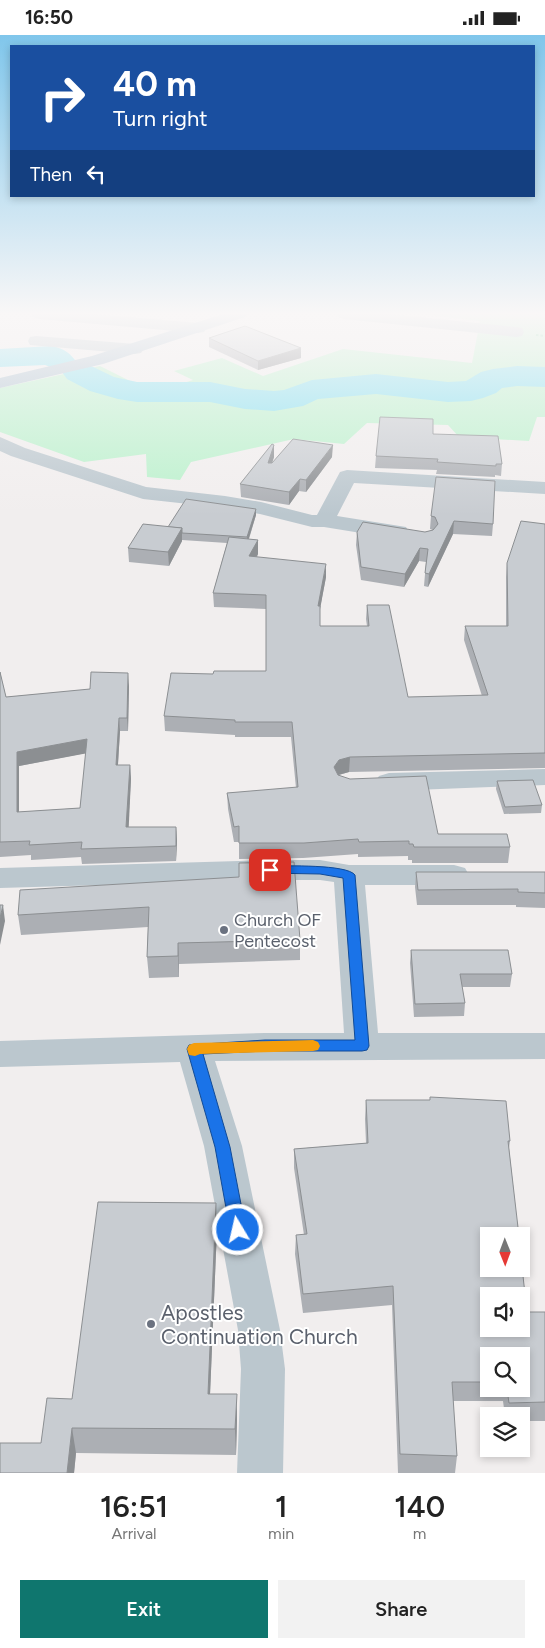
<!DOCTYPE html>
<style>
:root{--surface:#fff;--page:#f2f2f2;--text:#222;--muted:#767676;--accent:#0f766e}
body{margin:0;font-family:Figtree,sans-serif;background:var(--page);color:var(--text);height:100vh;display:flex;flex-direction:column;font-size:19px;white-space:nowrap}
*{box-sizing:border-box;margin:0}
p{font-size:16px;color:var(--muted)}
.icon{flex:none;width:28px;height:28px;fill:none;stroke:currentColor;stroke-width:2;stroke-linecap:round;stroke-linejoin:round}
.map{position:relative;height:1438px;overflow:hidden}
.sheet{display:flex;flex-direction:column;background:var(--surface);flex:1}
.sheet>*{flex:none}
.guide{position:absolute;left:10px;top:10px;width:525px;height:152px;border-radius:0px;box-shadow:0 2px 8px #0003;background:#1a4fa0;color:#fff;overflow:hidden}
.needle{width:32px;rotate:179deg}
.buttons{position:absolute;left:480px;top:1192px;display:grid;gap:10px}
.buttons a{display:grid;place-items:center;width:50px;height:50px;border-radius:0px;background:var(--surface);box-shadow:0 2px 8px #0003;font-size:25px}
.pin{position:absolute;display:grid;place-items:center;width:42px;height:42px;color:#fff;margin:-21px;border-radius:10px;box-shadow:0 2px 8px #0006}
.me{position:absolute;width:55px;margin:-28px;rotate:351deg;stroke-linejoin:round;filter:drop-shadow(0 0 4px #0008)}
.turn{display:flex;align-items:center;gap:18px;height:105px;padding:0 20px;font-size:22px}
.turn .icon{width:65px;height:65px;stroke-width:2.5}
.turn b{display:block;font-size:35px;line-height:42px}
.then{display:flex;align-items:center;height:48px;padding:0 20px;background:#0003;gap:10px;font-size:19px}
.eta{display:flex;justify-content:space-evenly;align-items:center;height:85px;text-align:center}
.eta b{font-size:30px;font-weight:600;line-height:35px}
.cta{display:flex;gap:10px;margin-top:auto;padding:10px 20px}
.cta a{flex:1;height:58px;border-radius:0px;background:var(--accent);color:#fff;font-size:20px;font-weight:600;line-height:58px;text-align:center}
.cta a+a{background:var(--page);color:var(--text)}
.status{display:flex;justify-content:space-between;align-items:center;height:35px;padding:0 25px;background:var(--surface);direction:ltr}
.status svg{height:14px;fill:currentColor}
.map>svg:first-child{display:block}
.green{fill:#baf1cc}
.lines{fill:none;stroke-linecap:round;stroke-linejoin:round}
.river{fill:#84e0f0;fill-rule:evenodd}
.path{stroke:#70d19b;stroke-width:2;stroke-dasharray:2.5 2;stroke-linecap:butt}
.minor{fill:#bbc7ce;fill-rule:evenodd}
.major{fill:#acc0cf;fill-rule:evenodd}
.wall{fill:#acafb4;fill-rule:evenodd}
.shaded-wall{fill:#8c8f92}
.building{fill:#c8ccd1;stroke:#8c8f92;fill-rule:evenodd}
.route{fill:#1a73e8;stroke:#114b97}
.slow{fill:#f59e0b}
.worship-dot{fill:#6b7280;stroke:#fff;stroke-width:2}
.labels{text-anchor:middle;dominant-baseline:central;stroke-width:4;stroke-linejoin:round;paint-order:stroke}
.worship-label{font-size:18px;fill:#5b616d;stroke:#fff;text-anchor:start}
.near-worship-label{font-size:21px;fill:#5b616d;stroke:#fff;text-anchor:start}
</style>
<div class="status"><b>16:50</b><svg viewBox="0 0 49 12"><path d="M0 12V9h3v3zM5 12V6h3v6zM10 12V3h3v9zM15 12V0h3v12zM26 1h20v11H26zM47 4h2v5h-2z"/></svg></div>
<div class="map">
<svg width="545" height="1438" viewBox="0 0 545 1438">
<rect width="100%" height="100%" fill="#f1eeee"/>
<polygon class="green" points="420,279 545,279 545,382 537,382 529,406 459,402 448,390 367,388 344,409 294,404 191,427 180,445 147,442 146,419 84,427 0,397 0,353 100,331 142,352 171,352 193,345 174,336 222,323 263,341 343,314 472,328 480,286"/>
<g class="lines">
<path class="river" d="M51 311C62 313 68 316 75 325L72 329 78 327 89 330 114 342 137 347H210L245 354 274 356 284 355 312 345 376 339 448 347 466 346 481 337 493 334 517 331 545 332V352L517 351 502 353 496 358 483 363 471 366 448 367 376 359 318 364 303 371 274 376 245 374 210 367H137L118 364 90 356 67 344 62 337 65 333 59 335 45 330 0 332V314Z"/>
<polyline class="path" points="536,300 545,301"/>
<g class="minor">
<polygon points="31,279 95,279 198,288 204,289 206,293 204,297 198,298 39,284 33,282"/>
<polygon points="336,279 391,279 516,292 522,293 524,297 522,301 516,302 344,284 338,282"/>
<polygon points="36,301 135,309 141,310 144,314 141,318 135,319 30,310 28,306 30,302"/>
<polygon points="0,402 25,413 146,452 225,461 261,467 312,480 317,480 340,437 347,435 545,447 545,459 354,448 337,481 406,492 409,497 406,502 398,504 324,492 312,492 260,479 225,473 143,464 11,421 0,416"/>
<polygon points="545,734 545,750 389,756 379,753 375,747 379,741 389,738"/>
<polygon points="270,825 320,825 349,830 454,830 465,833 469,840 465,847 454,850 365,850 378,998 545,998 545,1024 215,1026 242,1111 280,1295 285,1334 283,1438 237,1438 241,1334 238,1295 204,1111 180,1027 0,1032 0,1006 265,998 344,998 334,847 320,845 270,845 0,853 0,833"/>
</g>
<polygon class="major" points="223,279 247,279 245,282 103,329 0,353 0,343 92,321"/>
</g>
<g class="wall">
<polygon points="209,303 301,313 301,323 258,335 209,312"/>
<polygon points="433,399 502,429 501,441 495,440 495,442 436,439 437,435 375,433 376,421"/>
<polygon points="274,410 274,422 272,428 332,422 306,457 299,456 289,470 241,462 240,449"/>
<polygon points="256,474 256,480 249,504 258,505 258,519 257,522 326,542 320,573 320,591 367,591 366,584 367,570 408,662 482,661 464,605 465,591 506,591 506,542 507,528 545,489 545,733 349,737 339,740 438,799 510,812 508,828 412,828 412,825 408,825 408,821 358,822 358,819 303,823 239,824 239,807 234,807 228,774 227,758 296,753 291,702 235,702 235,700 165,696 164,681 213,639 266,636 266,574 214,572 213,558 227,508 182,505 182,506 169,531 129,527 128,513 168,492"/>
<polygon points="431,481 493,489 492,501 453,499 428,552 424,551 426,527 419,526 404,552 361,545 356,510 357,497 425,497 433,495 430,494"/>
<path d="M0 637 6 662 129 651 128 696H120L118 730H130L131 744 128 792H176L177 806 176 826 82 829 81 822 31 825V820L0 822ZM86 718 80 773 19 777V731Z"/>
<polygon points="497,746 542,770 541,778 504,779 496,754"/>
<polygon points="416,837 545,837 545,873 516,872 516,870 417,870 415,852"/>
<polygon points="239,842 300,905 300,925 179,929 179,942 149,943 147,922 148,892 21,900 18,880"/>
<polygon points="411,915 512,939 510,952 462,952 465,968 464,981 414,982 410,928"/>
<path d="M366 1065 510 1106 509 1113 527 1277H545V1386H521V1381H505L503 1366H453L457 1421 455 1438H398L392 1270 303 1278 295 1219 296 1200H304L294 1133V1114L366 1108 365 1084ZM489 1321 521 1354H489Z"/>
<polygon points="217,1194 210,1359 237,1385 236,1420 76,1418 74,1438 0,1438 41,1408 72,1364"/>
</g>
<g class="shaded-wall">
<polygon points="301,313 301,323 258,335 258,326"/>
<polygon points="274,410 274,422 268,440 268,428"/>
<polygon points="333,410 332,422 306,457 306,445"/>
<polygon points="300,444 299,456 289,470 289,457"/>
<polygon points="256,474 256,480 247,509 247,502"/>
<polygon points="454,486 453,499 428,552 429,539"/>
<polygon points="182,493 182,506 169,531 168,517"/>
<polygon points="258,505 258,519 249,534 249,521"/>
<polygon points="420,513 419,526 404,552 405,539"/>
<polygon points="326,529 326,542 318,585 318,571"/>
<polygon points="128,638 129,651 128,696 127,683"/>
<polygon points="119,683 120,696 117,744 116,730"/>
<polygon points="87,704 88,718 19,731 19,791 17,777 17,717"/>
<polygon points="350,722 349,737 338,740 334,732 339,725"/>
<polygon points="130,730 131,744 128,807 126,792"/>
<polygon points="176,792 177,806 176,826"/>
<polygon points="3,870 5,886 0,910 0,883"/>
<polygon points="178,908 179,929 179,942 178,921"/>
<polygon points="216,1168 217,1194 209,1384 208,1359"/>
<polygon points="237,1359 237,1385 236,1420 235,1394"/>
<polygon points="72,1393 76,1418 74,1438 67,1438"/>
</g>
<g class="building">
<polygon points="245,291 301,313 258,326 209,303"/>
<polygon points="380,382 433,384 433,399 498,401 502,429 496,429 496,431 437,427 438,424 376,421"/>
<polygon points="293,404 333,410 306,445 300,444 289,457 240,449 272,409 274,410 268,428 272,428"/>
<polygon points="436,442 495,446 493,489 454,486 429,539 425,538 428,514 420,513 405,539 361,532 357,497 363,487 425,497 433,495 438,489 435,482 431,481"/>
<polygon points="186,464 256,474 247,502 182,498 182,493 168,492"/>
<polygon points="521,486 545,489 545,718 350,722 339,725 334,732 338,740 350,744 426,741 438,799 507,799 510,812 414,812 413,809 409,809 409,806 359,807 358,804 304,808 239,808 239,791 234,792 227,758 298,752 292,687 235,687 235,685 164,681 171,638 213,639 214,636 266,636 266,560 213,558 229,502 258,505 249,521 326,529 318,571 320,571 320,591 369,591 367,570 389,570 408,662 488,660 465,591 508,591 507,528"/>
<polygon points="143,489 182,493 168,517 128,513"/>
<path d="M0 637 6 662 90 654 91 637 128 638 127 683H119L116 730H130L126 792H176V811L81 814 82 807 29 810 30 806 0 807ZM87 704 80 773 17 777V717Z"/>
<polygon points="533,745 542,770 505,772 497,746"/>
<polygon points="294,827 300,905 178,908 178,921 147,922 149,872 18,880 20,855 239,842 239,828"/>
<polygon points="416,837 545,837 545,858 518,857 518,854 418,855"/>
<polygon points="0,870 3,870 0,883"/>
<polygon points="411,915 508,915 512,939 460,939 465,968 415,969"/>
<path d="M430 1062 506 1066 510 1106H508L519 1201H489V1234H521V1223L527 1277H545V1367L509 1368 507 1354H521V1321H489V1347H452L457 1421 400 1419 393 1251 303 1259 296 1200 307 1199 294 1114 368 1108 366 1065H430ZM489 1261H521V1294H489Z"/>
<polygon points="98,1167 216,1168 208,1359 237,1359 235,1394 72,1393 67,1438 0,1438 0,1408 41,1408 47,1363 72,1364"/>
</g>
<linearGradient id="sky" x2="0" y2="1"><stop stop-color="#80c6eb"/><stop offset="0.58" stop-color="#f9f7f7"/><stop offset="1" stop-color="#f9f7f7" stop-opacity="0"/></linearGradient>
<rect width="545" height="480" fill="url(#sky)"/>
<path class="route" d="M270 831C285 831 347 829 355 840L369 1011 367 1015 362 1016H265L203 1019 230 1112 246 1195 244 1200 238 1202 232 1200 230 1195 215 1112 187 1014 189 1010 265 1005H355L343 843 320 839 265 838 263 835Z"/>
<polygon class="slow" points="313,1005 318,1007 320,1011 318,1015 313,1016 200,1019 195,1021 189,1020 187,1014 189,1010 194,1008"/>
<g class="worship-dot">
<circle cx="224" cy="895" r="5"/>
<circle cx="151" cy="1289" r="5"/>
</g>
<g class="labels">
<g class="worship-label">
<text x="234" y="885">Church OF<tspan x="234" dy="21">Pentecost</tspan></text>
</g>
<g class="near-worship-label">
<text x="161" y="1277">Apostles<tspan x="161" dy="24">Continuation Church</tspan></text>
</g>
</g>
</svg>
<div class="buttons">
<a><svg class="needle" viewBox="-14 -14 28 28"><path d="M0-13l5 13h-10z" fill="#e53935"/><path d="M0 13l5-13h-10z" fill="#767676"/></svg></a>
<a><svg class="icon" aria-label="sound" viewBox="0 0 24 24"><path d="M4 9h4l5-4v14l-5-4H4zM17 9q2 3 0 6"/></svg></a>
<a><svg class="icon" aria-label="search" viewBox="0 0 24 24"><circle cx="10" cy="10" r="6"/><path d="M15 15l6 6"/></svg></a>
<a><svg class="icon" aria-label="layers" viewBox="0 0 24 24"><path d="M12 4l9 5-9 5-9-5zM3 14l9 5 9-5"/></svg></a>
</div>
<div class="pin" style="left:270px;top:835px;background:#d93025"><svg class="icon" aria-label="arrive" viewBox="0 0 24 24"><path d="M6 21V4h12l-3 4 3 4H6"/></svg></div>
<svg class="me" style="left:238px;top:1195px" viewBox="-20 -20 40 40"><circle r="17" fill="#1a73e8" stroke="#fff" stroke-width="3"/><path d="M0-11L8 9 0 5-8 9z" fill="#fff"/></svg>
<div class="guide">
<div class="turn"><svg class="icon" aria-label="right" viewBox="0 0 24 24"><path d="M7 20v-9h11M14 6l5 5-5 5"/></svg><div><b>40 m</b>Turn right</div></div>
<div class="then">Then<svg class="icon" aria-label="left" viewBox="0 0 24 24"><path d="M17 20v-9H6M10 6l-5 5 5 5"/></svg></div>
</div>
</div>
<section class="sheet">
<div class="eta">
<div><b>16:51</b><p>Arrival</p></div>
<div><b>1</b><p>min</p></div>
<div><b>140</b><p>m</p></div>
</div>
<div class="cta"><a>Exit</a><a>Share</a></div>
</section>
